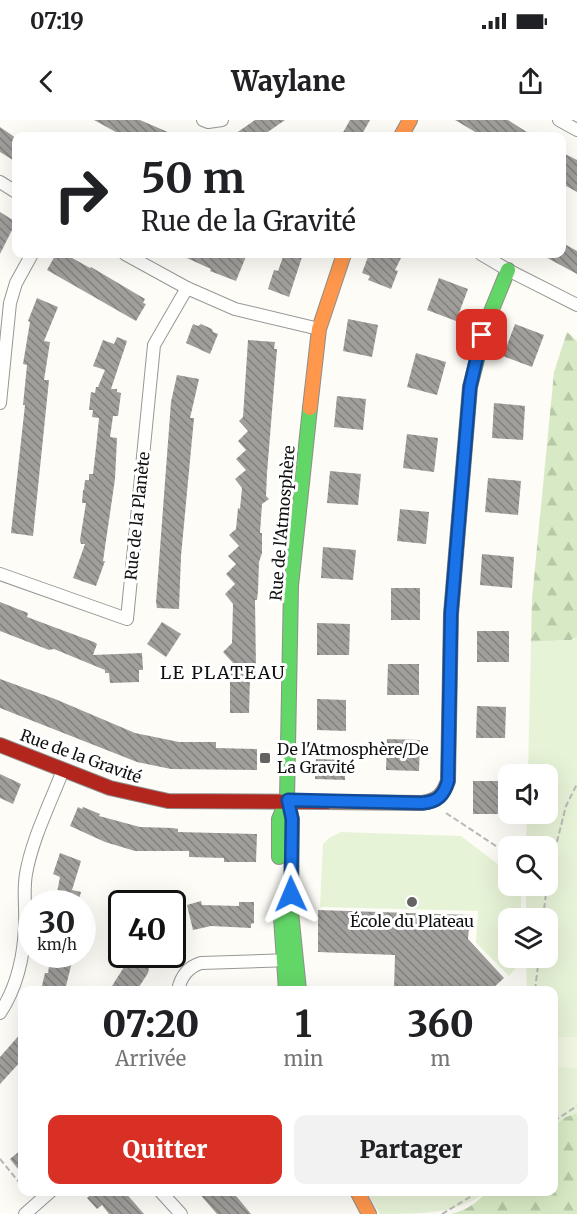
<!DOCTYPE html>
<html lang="fr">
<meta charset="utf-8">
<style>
:root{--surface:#fff;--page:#f2f2f2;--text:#202124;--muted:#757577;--accent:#d93025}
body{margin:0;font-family:Merriweather,serif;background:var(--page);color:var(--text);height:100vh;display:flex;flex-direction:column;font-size:22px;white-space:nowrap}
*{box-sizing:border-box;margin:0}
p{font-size:20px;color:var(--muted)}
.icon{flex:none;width:33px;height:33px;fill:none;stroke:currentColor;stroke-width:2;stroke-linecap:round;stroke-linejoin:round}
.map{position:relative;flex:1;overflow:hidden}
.details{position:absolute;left:18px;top:866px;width:540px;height:210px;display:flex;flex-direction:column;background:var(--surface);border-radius:12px;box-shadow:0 6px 24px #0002}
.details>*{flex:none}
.guide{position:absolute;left:12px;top:12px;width:554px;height:126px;border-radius:12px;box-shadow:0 6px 24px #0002;background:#fff;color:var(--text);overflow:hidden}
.tools{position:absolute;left:498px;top:644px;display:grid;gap:12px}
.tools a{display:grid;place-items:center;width:60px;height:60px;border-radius:12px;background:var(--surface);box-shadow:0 6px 24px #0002;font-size:30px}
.speed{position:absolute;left:18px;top:770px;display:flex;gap:12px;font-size:30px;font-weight:700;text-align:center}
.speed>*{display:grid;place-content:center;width:78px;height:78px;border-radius:50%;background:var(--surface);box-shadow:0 6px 24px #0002;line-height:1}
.speed small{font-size:15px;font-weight:400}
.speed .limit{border:3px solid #111;border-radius:9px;background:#fff;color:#111}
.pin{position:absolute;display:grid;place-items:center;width:51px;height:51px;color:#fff;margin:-26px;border-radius:12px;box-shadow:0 3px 9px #0006}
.me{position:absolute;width:66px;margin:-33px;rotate:359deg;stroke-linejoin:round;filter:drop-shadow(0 0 4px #0008)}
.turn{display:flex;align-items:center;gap:21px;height:126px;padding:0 30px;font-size:27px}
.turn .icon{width:78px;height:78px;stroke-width:2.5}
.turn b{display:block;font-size:42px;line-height:51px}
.eta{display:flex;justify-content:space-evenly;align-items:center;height:102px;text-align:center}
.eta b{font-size:36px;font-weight:800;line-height:42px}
.cta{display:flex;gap:12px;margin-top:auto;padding:12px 30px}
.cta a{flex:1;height:69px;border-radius:12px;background:var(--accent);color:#fff;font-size:24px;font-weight:800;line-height:69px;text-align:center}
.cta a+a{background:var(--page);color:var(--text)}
.status{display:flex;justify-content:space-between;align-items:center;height:42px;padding:0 30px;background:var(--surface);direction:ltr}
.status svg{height:16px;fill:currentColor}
header{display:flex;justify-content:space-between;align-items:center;height:78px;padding:0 30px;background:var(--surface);font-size:27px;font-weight:800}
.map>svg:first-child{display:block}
.forest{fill:url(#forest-firs)}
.park{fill:#e7f3d7}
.pitch{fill:#f0f6e1}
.building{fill:url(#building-back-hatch)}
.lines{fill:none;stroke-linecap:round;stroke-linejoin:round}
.street-casing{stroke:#979795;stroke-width:14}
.fast-casing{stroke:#8e8d8b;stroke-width:16}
.slow-casing{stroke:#8e8d8b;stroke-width:16}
.jam-casing{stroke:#8e8d8b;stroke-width:16}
.path{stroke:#b9b9b8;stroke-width:2;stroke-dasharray:6 3;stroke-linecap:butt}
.street{stroke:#fffffe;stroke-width:12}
.fast{stroke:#63d668;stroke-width:14}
.slow{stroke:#ff974d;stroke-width:14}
.jam{stroke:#b3261e;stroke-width:14}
.route-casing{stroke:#114b97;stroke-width:15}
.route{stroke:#1a73e8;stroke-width:10}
.poi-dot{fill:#646362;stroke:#fff;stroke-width:2}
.labels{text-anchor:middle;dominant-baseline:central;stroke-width:6;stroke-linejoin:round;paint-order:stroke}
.street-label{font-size:16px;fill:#111;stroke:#fff}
.poi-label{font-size:16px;fill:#111;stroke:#fff;text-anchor:start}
.neighbourhood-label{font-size:18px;letter-spacing:1.5px;fill:#111;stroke:#fff}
</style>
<div class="status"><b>07:19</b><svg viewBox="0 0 49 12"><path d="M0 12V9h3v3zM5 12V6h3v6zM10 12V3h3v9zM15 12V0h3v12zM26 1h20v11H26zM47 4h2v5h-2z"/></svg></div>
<header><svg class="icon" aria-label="back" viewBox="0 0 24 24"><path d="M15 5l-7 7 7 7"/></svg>Waylane<svg class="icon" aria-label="share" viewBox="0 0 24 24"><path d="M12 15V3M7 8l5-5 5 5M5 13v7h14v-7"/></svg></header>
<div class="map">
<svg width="577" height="1094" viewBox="0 0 577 1094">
<defs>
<pattern id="forest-firs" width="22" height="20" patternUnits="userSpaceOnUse" patternTransform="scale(1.5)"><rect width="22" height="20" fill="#d8eac5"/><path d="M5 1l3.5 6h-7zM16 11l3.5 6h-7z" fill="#b8c8a8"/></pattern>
<pattern id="building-back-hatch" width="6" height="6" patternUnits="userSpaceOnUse" patternTransform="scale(1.5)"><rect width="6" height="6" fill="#a19f9c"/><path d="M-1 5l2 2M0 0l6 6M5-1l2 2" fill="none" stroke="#82807e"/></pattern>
</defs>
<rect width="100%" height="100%" fill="#fdfcf7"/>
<g class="forest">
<polygon points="567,212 577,221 577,517 571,520 531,522 532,479 554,252"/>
<path d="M577 993V1094H451C467 1090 477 1083 487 1071H554V1007L563 998Z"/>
</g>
<g class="park">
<polygon points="577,517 577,993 563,998 554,1007 554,870 527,870 526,837 548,837 548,798 526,798 526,765 548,765 548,726 526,726 527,693 548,693 548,654 528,654 531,522 571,520"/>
<polygon points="341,712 461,716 508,752 508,765 521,765 521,798 508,798 508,837 520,837 520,843 509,856 476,823 478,791 320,787 323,724 329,718"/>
<path d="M366 1071H487C461 1094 418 1094 380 1094Z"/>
</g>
<polygon class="pitch" points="554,917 577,917 577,948 554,947"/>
<g class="building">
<polygon points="94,0 140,0 177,16 123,16"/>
<polygon points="255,0 285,0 262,16 232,16"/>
<polygon points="350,0 370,0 361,16 341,16"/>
<polygon points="455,0 508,0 533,16 482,16"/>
<polygon points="0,7 16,18 16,42 0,32"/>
<polygon points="561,32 577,40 577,72 561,63"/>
<polygon points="0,92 16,102 0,134"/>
<polygon points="561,122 577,131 577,154 540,134 561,134"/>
<polygon points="56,134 65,134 90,148 91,147 145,179 143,183 146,184 136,201 47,150"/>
<polygon points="178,134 247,134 236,161 210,151 211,149"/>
<polygon points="284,134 303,134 289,177 268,169 274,150 278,151"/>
<polygon points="369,134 403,134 395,150 398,151 391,169 368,160 370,156 362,153"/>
<polygon points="439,158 468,169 456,201 427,190"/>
<polygon points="37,178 58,187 44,221 50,222 44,260 49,260 33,416 11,413 25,285 23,285 27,245 23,244 30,202 28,201"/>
<polygon points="348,199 378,205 372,237 343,231"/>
<polygon points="193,204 198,206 201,204 212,209 213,212 218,214 210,234 186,223"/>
<polygon points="515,204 544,215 532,247 503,236"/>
<polygon points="117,217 127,221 111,269 117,269 117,272 121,273 118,296 113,296 110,317 117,318 115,359 103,441 105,441 96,466 73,458 85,424 81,424 80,420 86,383 82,383 83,370 84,370 85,360 89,360 89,354 93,354 96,328 99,298 92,297 93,290 89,290 91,272 95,273 96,267 98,267 105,250 93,246 103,220 114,224"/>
<polygon points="248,220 275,222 274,229 277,229 267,353 266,376 269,379 262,384 260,413 262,413 262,433 259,442 258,471 257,480 255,480 256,549 255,557 250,557 249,593 230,593 230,561 222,553 233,543 223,532 232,523 233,484 225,474 235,464 226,454 236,444 228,436 239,426 229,415 236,409 238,388 240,389 242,368 235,359 246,350 236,339 246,330 238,321 248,311 239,301 243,297"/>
<polygon points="416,233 446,242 437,275 407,267"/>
<polygon points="177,255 199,259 190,298 194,298 181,436 179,489 157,488 156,482 171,282"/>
<polygon points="337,276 366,279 363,310 334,307"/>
<polygon points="494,283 525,286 523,320 492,318"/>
<polygon points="407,314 438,318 434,352 403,348"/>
<polygon points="330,351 361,354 358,385 327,383"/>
<polygon points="488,358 521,361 518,395 485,392"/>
<polygon points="400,389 429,392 426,424 397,421"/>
<polygon points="323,427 356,430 353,460 321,458"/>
<polygon points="482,434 514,437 512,468 480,465"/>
<rect x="391" y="468" width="29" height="32"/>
<polygon points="0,482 28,493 27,497 94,522 97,524 93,535 142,533 143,550 139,550 139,562 110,563 109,553 105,553 105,550 54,529 49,530 0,511"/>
<polygon points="162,502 181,514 166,537 147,524"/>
<polygon points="317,503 350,504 349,535 317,535"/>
<rect x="477" y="511" width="32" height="31"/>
<polygon points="388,544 419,544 419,575 387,575"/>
<polygon points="0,559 55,579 135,613 179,622 216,622 216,628 257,629 257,650 171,649 137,642 0,588"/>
<polygon points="317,579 346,580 346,611 317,610"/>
<polygon points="477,586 506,587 505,618 476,618"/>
<polygon points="387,619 420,620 419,651 386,650"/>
<polygon points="316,639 345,640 345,660 315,659"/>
<polygon points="0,654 21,664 13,684 0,678"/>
<rect x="473" y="661" width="31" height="33"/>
<polygon points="78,687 82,689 83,687 100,694 99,696 140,707 173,708 178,709 178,712 257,714 256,742 224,742 224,738 189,737 189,731 135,731 105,722 70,706"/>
<polygon points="60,733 81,741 72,770 81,772 78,783 55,783 60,757 53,754"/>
<polygon points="201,781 202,785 239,786 239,782 254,782 254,803 251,804 251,808 211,806 193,810 187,785"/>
<polygon points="318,790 470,795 468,819 504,858 491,870 394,870 395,835 318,832"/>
<polygon points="51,834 74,834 65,870 41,870 45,853 48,853"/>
<polygon points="128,834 155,834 147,846 149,848 148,853 137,870 119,870 112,866 124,847 121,845"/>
<polygon points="22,912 22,940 0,964 0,937"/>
<polygon points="22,1029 22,1054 10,1039"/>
<polygon points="95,1071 124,1071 144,1094 109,1094 102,1085 97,1089 87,1078"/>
<polygon points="197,1071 232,1071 251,1094 217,1094"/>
</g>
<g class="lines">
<g class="street-casing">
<g id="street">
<polyline points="203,0 208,2 222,0"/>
<polyline points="559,0 577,10"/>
<polyline points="0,62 16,72"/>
<polyline points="125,134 187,168 235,189 319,209"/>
<polyline points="481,134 508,150 577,185"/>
<polyline points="0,283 10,183 16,163 32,134"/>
<polyline points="0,454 127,499 154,225 187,168"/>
<path d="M178 870C181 856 188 847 201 843L291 840"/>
<path d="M0 893C17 867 24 836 25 805 26 788 23 771 26 754 32 719 50 684 63 650"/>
<polyline points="160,1071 181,1094"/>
<polyline points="25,1094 51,1071"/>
</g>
</g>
<g class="fast-casing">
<g id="fast">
<polyline points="459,398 470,267 486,204 508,150"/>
<polyline points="279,737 279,699 287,680"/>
<polyline points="281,797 286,870"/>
<polyline points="299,870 291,792 292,699 287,680 291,466 310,288"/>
</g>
</g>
<g class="slow-casing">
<g id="slow">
<polyline points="401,16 410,0"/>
<polyline points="310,288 319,209 344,134"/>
<path d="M327 682 422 683C437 681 443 675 448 661L451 494 459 398"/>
<polyline points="357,1071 369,1094"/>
</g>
</g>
<g class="jam-casing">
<polyline id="jam" points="0,625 110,668 168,681 327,682"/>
</g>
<g class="path">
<polyline points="446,693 508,734"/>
<polyline points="548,757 566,686 577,664"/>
<polyline points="543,798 547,765"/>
<polyline points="535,870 539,837"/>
<polyline points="554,1001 577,986"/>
<polyline points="0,1039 22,1066"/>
<polyline points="442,1094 480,1071"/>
</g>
<use href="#street" class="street"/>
<use href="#fast" class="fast"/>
<use href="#slow" class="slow"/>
<use href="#jam" class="jam"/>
</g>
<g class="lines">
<g class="route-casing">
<path id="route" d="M291 774 292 699 288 680 422 683C438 682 444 675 448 661L451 494 470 267 482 215"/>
</g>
<use href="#route" class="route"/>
</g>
<g class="poi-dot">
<rect x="259" y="632" width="12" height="12" rx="3"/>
<circle cx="412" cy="782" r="6"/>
</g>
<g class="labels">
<g class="street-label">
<text transform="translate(137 396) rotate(-84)">Rue de la Planète</text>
<text transform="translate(282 403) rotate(-85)">Rue de l'Atmosphère</text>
<text transform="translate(81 636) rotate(20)">Rue de la Gravité</text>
</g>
<g class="poi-label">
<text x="277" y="629">De l'Atmosphère/De<tspan x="277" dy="18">La Gravité</tspan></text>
<text x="412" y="801" text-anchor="middle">École du Plateau</text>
</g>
<g class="neighbourhood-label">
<text x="223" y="552">LE PLATEAU</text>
</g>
</g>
</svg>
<div class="tools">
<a><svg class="icon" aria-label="sound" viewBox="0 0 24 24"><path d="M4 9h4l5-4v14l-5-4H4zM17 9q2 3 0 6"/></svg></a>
<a><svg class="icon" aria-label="search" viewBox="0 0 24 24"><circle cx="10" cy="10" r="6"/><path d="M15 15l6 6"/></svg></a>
<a><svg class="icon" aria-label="layers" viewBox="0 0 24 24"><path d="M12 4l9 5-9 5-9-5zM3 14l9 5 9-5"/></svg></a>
</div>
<div class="speed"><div>30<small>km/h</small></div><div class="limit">40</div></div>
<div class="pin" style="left:482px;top:215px;background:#d93025"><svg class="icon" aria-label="arrive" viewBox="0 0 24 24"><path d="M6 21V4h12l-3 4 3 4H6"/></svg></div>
<svg class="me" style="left:291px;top:774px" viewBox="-20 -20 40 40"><path d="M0-17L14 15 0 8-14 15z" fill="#1a73e8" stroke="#fff" stroke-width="4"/></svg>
<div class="guide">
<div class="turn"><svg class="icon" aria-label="right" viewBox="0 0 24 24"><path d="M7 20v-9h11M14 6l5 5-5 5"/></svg><div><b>50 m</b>Rue de la Gravité</div></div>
</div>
<section class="details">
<div class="eta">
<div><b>07:20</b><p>Arrivée</p></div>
<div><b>1</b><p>min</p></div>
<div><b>360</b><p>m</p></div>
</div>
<div class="cta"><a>Quitter</a><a>Partager</a></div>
</section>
</div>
